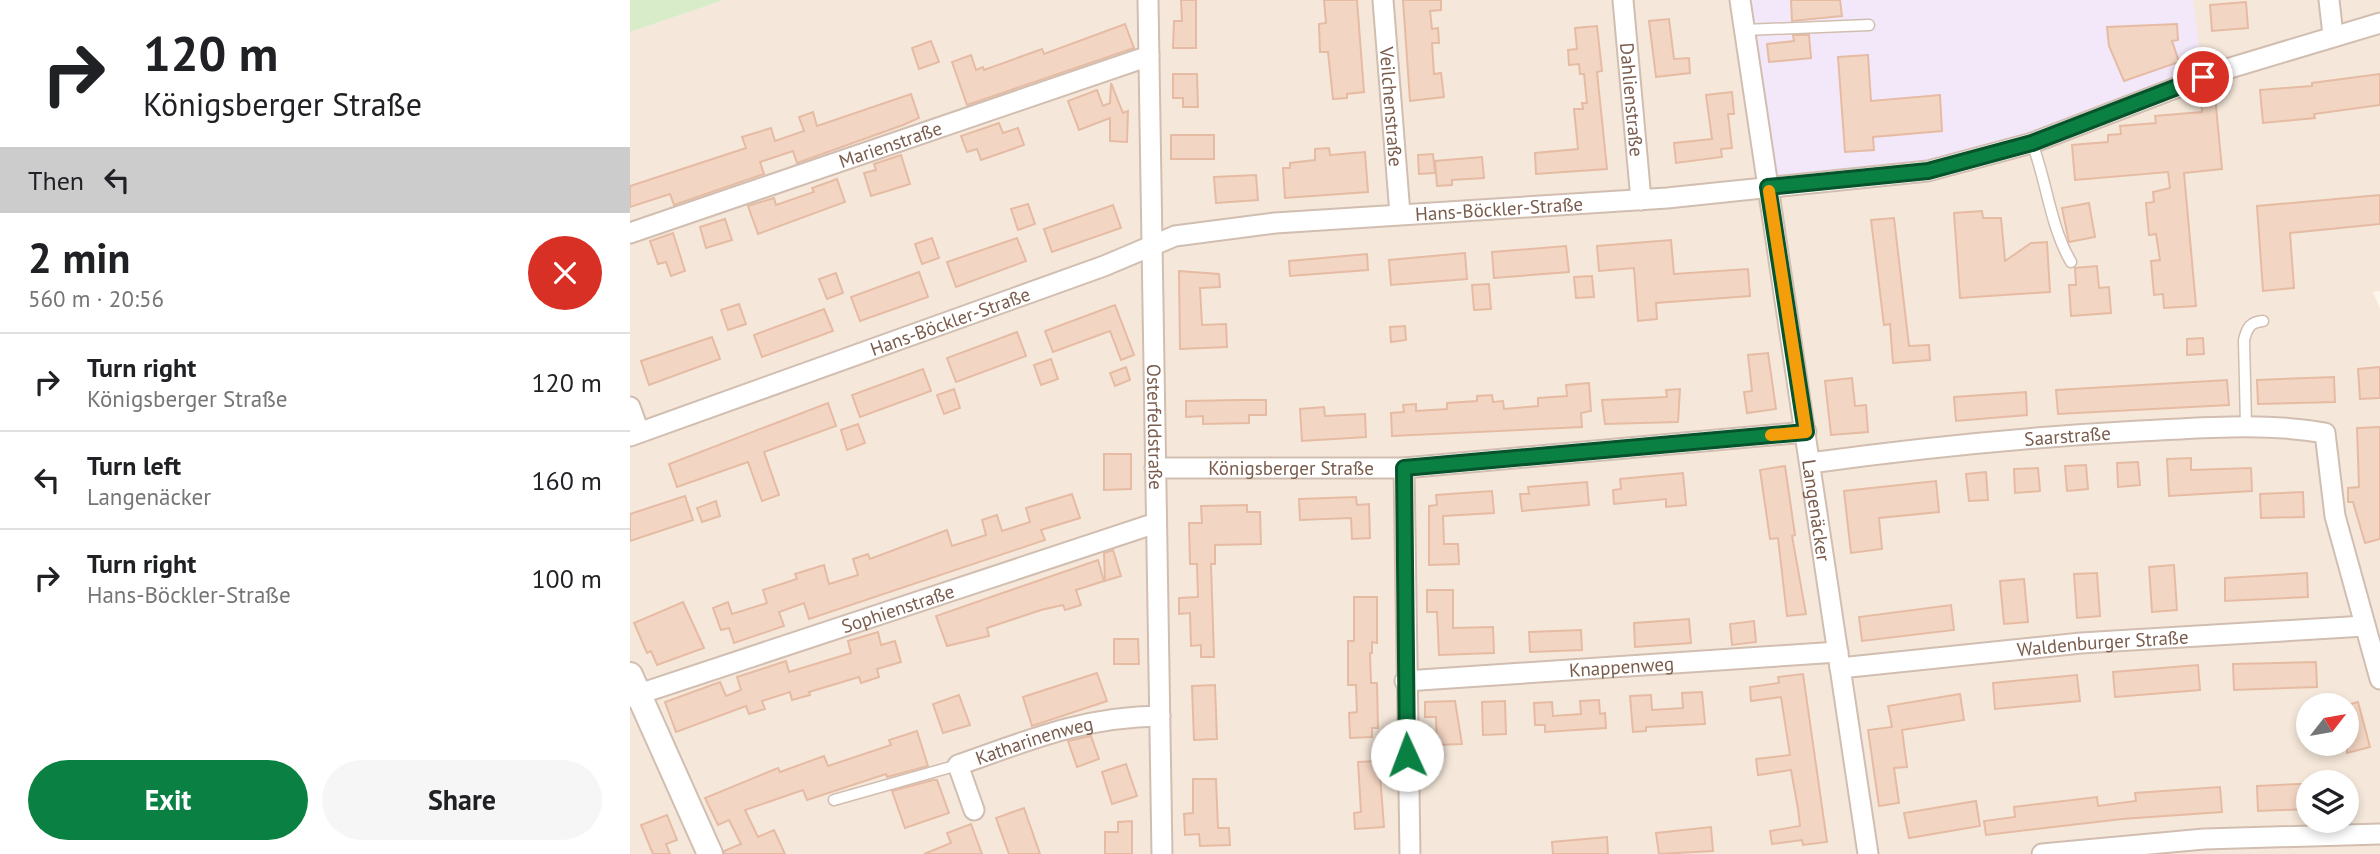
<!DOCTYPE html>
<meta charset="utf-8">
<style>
:root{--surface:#fff;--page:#f6f6f6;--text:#202124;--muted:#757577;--line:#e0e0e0;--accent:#0b8043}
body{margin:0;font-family:"PT Sans",sans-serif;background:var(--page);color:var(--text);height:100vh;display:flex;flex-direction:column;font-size:26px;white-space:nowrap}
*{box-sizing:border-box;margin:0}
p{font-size:23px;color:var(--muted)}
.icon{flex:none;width:38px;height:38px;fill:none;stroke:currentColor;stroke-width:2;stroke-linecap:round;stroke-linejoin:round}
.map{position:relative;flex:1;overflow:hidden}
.drawer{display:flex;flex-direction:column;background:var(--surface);width:630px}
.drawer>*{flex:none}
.top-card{background:#fff;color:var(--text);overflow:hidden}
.needle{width:46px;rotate:59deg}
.buttons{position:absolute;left:1666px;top:693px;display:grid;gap:14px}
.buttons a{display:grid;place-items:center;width:63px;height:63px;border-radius:50%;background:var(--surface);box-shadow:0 4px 10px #0003;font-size:35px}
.pin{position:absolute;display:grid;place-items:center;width:60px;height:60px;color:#fff;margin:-30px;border:4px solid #fff;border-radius:50%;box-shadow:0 2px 7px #0007}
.me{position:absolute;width:77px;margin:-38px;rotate:358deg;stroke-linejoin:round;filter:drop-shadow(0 0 5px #0008)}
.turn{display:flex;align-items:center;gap:24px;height:147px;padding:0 28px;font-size:32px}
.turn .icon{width:91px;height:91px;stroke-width:2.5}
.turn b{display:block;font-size:49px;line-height:60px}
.then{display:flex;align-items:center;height:66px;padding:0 28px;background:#0003;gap:14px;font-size:26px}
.round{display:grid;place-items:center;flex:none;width:74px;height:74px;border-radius:37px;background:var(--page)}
.headline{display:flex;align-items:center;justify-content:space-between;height:119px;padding:0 28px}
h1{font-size:42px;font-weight:700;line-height:52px}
.button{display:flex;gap:14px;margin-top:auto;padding:14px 28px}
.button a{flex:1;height:80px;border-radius:42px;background:var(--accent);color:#fff;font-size:28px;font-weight:700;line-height:80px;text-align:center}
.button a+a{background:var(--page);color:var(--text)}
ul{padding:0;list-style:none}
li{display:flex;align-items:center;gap:21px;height:98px;padding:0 28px;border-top:2px solid var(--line)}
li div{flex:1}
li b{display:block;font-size:26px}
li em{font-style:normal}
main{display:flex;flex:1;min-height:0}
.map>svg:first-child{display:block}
.residential{fill:#f5e8da;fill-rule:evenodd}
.education{fill:#f3e8fa}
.green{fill:#d8ecc9}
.building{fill:#f3d5c3;stroke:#e6bba3;stroke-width:2}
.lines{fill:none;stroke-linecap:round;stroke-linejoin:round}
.service-casing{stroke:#d1beb0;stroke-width:13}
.minor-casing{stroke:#d1beb0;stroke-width:23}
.tertiary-casing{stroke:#d1beb0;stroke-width:28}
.service{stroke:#fff;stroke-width:10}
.minor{stroke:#fff;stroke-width:19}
.tertiary{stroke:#fff;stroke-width:24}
.route-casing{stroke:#07532c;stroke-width:18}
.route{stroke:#0b8043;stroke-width:12}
.slow{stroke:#f59e0b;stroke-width:12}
.labels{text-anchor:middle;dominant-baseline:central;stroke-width:7;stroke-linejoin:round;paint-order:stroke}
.street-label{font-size:19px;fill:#7a5c4d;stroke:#fffaf3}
</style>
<main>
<section class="drawer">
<div class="top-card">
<div class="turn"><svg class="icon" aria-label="right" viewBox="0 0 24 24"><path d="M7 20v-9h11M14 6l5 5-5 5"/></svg><div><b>120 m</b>Königsberger Straße</div></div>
<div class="then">Then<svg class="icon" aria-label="left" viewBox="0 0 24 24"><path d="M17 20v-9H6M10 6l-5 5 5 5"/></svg></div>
</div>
<div class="headline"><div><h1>2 min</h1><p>560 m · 20:56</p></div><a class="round" style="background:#d93025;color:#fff"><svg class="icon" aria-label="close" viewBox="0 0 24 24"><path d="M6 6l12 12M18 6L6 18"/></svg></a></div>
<ul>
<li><svg class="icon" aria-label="right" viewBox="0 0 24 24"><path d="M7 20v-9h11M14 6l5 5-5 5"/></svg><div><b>Turn right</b><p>Königsberger Straße</p></div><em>120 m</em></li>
<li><svg class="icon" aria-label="left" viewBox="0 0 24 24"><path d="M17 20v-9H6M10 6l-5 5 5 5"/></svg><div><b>Turn left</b><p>Langenäcker</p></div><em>160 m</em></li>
<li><svg class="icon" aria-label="right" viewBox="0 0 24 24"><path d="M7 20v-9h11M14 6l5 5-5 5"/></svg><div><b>Turn right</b><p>Hans-Böckler-Straße</p></div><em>100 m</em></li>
</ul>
<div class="button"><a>Exit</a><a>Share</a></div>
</section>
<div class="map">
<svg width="1750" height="854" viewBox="0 0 1750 854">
<rect width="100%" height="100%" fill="#fdf6ec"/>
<path class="residential" d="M94 0H1750V291L1743 292 1750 309V854H0V32ZM1678 705H1717V744H1678ZM1678 782H1717V821H1678Z"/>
<polygon class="education" points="1110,0 1563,0 1573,77 1298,171 1138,187"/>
<polygon class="green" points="0,0 94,0 0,32"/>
<g class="building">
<polygon points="551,0 566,0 566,48 543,48 544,21 552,21"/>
<polygon points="694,0 727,0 734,92 717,94 717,98 703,99 698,52 690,52 689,24 696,23"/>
<polygon points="773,0 811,0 811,10 800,11 802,29 808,28 809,43 802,43 804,74 811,73 814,97 780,101"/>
<polygon points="1161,0 1210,0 1212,16 1162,21"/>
<polygon points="1616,2 1618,28 1582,31 1580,5"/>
<polygon points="1039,19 1044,59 1059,58 1060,73 1026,77 1019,21"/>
<polygon points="495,24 504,48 337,105 322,62 341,55 346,70 353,67 354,70 412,49 414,54"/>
<polygon points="1547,24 1548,40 1542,41 1549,62 1494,81 1479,46 1477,27"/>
<polygon points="967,26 972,71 967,72 977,169 906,174 905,153 948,149 944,109 953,109 952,103 957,103 954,74 950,74 949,64 939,65 938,50 947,49 945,28"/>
<polygon points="1163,35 1179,35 1181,58 1139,62 1137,44 1164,41"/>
<polygon points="301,41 309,62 289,69 282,48"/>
<polygon points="1238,55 1241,101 1310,95 1312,131 1243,137 1244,150 1215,152 1208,57"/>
<polygon points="543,74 567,74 568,107 553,107 553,98 543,98"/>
<polygon points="1750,74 1750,105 1684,114 1685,118 1633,123 1630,90 1682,86 1682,83"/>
<polygon points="481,83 493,113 498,111 497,142 480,141 480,118 449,130 438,101 467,90 473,106 480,103"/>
<polygon points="1102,92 1104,114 1098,114 1102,148 1091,149 1092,157 1046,163 1044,143 1082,139 1076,95"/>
<polygon points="281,94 289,118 273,125 167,163 163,151 130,162 134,174 44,205 40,194 0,207 0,186 116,148 112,137 141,128 145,141 174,131 169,117 183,112 187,126"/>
<polygon points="1585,96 1592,169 1554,173 1566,306 1534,308 1533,294 1524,295 1521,261 1530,260 1526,234 1519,235 1516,203 1524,202 1523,192 1540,188 1538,172 1445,180 1442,145 1478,142 1478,135 1491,134 1490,126 1526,123 1525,116 1572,112 1571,97"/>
<polygon points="369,123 373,133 388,128 394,145 351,160 347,149 337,152 331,136"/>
<rect x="541" y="135" width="43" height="24"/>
<polygon points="699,148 700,155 735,152 738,192 655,198 653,168 660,168 660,163 685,160 685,149"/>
<polygon points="803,154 805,173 789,174 788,155"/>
<polygon points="271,155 280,184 241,196 234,173 246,170 244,164"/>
<polygon points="852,157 854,178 822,180 822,185 807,186 805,161"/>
<polygon points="626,175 628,200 586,203 584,177"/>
<polygon points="207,179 215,202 128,234 118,206 144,198 146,205 184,192 182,188"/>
<polygon points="1750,195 1750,224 1660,233 1664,288 1633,291 1627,206"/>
<polygon points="1459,203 1465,237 1439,242 1432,208"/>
<polygon points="398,204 405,224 388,230 381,209"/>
<polygon points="483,205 491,228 422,252 414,229"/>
<polygon points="1352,211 1353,218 1371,218 1375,261 1401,243 1417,242 1420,292 1330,298 1324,213"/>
<polygon points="1264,218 1279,346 1299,345 1300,360 1263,363 1260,324 1254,325 1241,220"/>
<polygon points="95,219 102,240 76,248 70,227"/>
<polygon points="43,233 55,271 41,276 36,262 28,264 20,241"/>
<polygon points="302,238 309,258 292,264 285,244"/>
<polygon points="387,238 396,261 326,287 317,262"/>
<polygon points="1041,240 1044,274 1118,269 1120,296 1026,303 1027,319 1008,321 1004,268 969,271 967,246"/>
<polygon points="936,246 939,272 864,278 862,252"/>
<polygon points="835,253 837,279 761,285 759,260"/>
<polygon points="737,254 738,270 660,276 659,261"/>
<polygon points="1467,266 1469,288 1479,287 1481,313 1441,316 1439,285 1446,285 1445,268"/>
<polygon points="549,271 589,274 590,287 570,288 572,325 596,324 597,347 550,349"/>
<polygon points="289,272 298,297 230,321 221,297"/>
<polygon points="206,273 213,293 197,299 189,279"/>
<polygon points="962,276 964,297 946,298 944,277"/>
<polygon points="859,284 861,309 844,310 842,285"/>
<polygon points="109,304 116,324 98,330 91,310"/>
<polygon points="485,305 504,355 491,360 480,331 423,352 415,331"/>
<polygon points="194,309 203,331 132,357 124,335"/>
<polygon points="775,326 776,340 761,342 760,327"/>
<polygon points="387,332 396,356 326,382 317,358"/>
<polygon points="82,337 90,359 19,385 11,361"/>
<polygon points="1573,338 1574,354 1557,355 1557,339"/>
<polygon points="1138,353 1146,409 1117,413 1114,392 1122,391 1118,355"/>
<polygon points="421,359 428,379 411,385 404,365"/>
<polygon points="496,367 500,380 485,386 480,373"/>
<polygon points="1750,367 1750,398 1730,399 1728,369"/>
<polygon points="293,369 301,391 230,417 222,395"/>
<polygon points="1704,377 1705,402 1628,404 1627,380"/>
<polygon points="1222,378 1225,406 1236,405 1238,432 1201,435 1195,381"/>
<polygon points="1597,380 1599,405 1428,414 1426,390"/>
<polygon points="959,383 961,411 951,413 952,427 762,436 761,413 774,412 773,405 786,404 786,411 817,409 817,403 847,401 847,396 862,395 863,402 873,401 874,409 908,406 908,398 937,396 936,385"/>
<polygon points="324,389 330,408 314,414 307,395"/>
<polygon points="1050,389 1048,422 975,424 972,400 1037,397 1036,390"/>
<polygon points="1396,392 1397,415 1326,421 1324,397"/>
<polygon points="608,400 636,400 636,415 619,415 619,423 573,424 573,416 556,417 556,401"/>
<polygon points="198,403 206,426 134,452 149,495 132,501 118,462 47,487 39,464"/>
<polygon points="694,407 695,416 735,414 736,437 672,441 670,409"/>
<polygon points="228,424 235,443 217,450 211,430"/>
<polygon points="1750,427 1750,539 1735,543 1723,502 1718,502 1718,488 1729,487 1727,428"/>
<polygon points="474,454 501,454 501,489 474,490"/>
<polygon points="1561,458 1561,470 1621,468 1622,491 1539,496 1537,459"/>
<polygon points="1508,462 1510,485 1488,487 1487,463"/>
<polygon points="1456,465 1458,489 1437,491 1435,466"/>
<polygon points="1155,466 1165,535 1162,536 1176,614 1157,616 1148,538 1140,539 1130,470"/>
<polygon points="1408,468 1410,491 1385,493 1384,469"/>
<polygon points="1356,472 1358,500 1339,501 1336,474"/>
<polygon points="1053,473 1056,505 1036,507 1036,499 984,504 983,490 991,489 990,479"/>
<polygon points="1306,481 1309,512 1249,518 1252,549 1221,553 1214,491"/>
<polygon points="957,482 959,505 892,511 890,494 899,494 898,487"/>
<polygon points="862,491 864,513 813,516 814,544 828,544 829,564 799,565 799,506 807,505 806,495"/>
<polygon points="1673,492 1674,517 1631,518 1630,494"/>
<polygon points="442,494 450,518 411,530 415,540 179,619 174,603 149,612 154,626 104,643 99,628 91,630 83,608 98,602 102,614 137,603 133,590 167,579 165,574 194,565 199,584 228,575 223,559 238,554 240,559 317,530 322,546 356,535 352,520 367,515 372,531 400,522 396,508"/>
<polygon points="55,496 63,520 0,541 0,514"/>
<polygon points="726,497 727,505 739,504 740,538 722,539 721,518 670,520 669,499"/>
<polygon points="86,501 90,516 72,522 67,508"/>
<polygon points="617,505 617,512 630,512 631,544 585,545 585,564 581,564 584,657 571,657 571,645 561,646 560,613 549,614 549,598 568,597 567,564 560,564 559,523 572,523 571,506"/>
<polygon points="483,550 491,576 475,581 474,553"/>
<polygon points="468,560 474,581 446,590 451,605 435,610 433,605 411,610 357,628 359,636 317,646 306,616"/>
<polygon points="1544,565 1547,610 1522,612 1519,567"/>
<polygon points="1467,573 1470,616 1447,618 1444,574"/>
<polygon points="1677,573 1678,597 1595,601 1595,578"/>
<polygon points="1394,579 1398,622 1374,624 1370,581"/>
<polygon points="797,590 823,590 823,628 863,627 864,653 809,655 807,612 797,612"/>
<polygon points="724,597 747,597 747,643 742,642 742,653 740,653 741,683 747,683 748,728 742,728 742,737 720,738 719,713 727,712 726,685 718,685 718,641 724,641"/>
<polygon points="53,602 74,648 27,665 21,651 17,653 4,623"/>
<polygon points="1321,605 1324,630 1232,641 1229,617"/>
<polygon points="1059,619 1061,643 1005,647 1004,623"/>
<polygon points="1124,621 1126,642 1102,645 1100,624"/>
<polygon points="951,630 952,650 900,652 899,632"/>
<polygon points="248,632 251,645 265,641 271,662 247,669 249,677 231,683 229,677 179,692 180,695 162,700 160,692 132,701 135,709 119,714 116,706 46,732 35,702 90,682 96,696 111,690 107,677 156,661 159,672 221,653 218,641"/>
<polygon points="484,639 508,639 509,664 484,664"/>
<polygon points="1686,662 1687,687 1604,690 1603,664"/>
<polygon points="1568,665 1570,690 1485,697 1483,672"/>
<polygon points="467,673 477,701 402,726 393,697"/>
<polygon points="1173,674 1197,842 1173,845 1172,840 1142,844 1140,831 1170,826 1168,809 1161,770 1128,775 1126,759 1160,755 1151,697 1121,701 1120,687 1149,683 1148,677"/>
<polygon points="1447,675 1450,701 1365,709 1363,683"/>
<polygon points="585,685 587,739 564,740 562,686"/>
<polygon points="1072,692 1075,724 1016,727 1016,731 1003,732 1000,696 1021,695 1022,710 1053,708 1052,693"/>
<polygon points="1330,694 1334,720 1272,730 1277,767 1264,768 1269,803 1249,806 1238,730 1262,727 1258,706"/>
<polygon points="329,695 340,725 313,733 303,704"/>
<polygon points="969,700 970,714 975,713 976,728 915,732 915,725 905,725 904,703 922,702 923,716 951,714 950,701"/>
<polygon points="825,701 832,744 807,745 806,717 795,717 795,702"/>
<polygon points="875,701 876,734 853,735 852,702"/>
<polygon points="1728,702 1740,747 1717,753 1717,705"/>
<polygon points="287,731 298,766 257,777 256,774 177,800 173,790 115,810 128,837 144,830 155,854 95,854 94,851 111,844 99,820 88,825 75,798 148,768 150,772 194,756 198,766 261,745 259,740"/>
<polygon points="461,736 469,759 447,767 438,741"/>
<polygon points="749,761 754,827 725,829 724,813 731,812 728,762"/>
<polygon points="496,764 507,796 482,804 472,772"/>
<polygon points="563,779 586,779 588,828 599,828 600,845 570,846 569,834 555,835 554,814 563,813"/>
<polygon points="303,780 307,780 319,813 275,828 262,791"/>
<polygon points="1669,784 1678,784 1678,809 1628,811 1627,786"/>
<polygon points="1590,787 1592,812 1492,819 1356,835 1354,821 1385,817 1384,807 1467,797 1468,806 1506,801 1505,793"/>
<polygon points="1346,801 1350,826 1279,838 1274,813"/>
<polygon points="394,808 410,854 379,854 366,818"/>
<polygon points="37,815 47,840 36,844 40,854 23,854 11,825"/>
<polygon points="502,821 502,854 475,854 475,832 488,832 488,822"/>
<polygon points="341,824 352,854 294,854 321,843 317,833"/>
<polygon points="1081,827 1083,851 1029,854 1026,833"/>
<polygon points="977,837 978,854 923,854 922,842"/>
</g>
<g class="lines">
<g class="service-casing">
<g id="service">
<polyline points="1114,30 1239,25"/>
<path d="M1402 143C1417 182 1420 226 1441 262"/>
<path d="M1616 425 1614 340C1617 328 1620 322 1633 321"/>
<polyline points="204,800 328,765"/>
</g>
</g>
<g class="minor-casing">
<g id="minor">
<path id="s1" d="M518 0 532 854"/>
<path id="s2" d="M753 0 770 214"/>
<path id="s3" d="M993 0 1011 200"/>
<path id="s4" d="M1110 0 1238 854"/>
<polyline points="1699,0 1703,35"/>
<path id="s5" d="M0 233 519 56"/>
<polyline points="0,407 9,432"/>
<path id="s6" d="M0 436 474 266 545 236 645 223 1037 198 1298 171 1402 143 1590 71 1750 23"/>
<path id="s7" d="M1180 463C1289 448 1399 437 1509 431 1572 428 1633 422 1695 433L1705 516 1750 679"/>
<path id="s8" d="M525 468H774L1176 432"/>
<polyline points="774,468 780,854"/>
<path id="s9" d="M1210 668 1451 643 1735 626"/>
<path id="s10" d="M775 681 1208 652"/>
<path id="s11" d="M0 697 526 523"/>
<path id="s12" d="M344 810 328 765C400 740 452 717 530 716"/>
<polyline points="1412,854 1574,839 1750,834"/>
</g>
</g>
<g class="tertiary-casing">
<polyline id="tertiary" points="0,675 80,854"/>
</g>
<use href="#service" class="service"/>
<use href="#minor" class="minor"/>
<use href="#tertiary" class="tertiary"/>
</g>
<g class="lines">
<g class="route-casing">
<polyline id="route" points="777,755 774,468 1176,432 1138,187 1298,171 1402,143 1573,77"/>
</g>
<use href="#route" class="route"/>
<polyline class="slow" points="1139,191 1176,432 1141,435"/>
</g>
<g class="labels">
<g class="street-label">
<text stroke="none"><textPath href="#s3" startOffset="100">Dahlienstraße</textPath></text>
<text stroke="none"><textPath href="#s2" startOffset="107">Veilchenstraße</textPath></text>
<text stroke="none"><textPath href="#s5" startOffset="275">Marienstraße</textPath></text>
<text stroke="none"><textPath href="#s6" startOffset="906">Hans-Böckler-Straße</textPath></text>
<text stroke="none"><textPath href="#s6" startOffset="340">Hans-Böckler-Straße</textPath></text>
<text stroke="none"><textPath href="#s1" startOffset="427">Osterfeldstraße</textPath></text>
<text stroke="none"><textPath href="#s7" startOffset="259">Saarstraße</textPath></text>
<text stroke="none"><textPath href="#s8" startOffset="136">Königsberger Straße</textPath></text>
<text stroke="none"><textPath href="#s4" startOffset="516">Langenäcker</textPath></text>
<text stroke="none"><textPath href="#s11" startOffset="282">Sophienstraße</textPath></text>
<text stroke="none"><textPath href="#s9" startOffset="264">Waldenburger Straße</textPath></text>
<text stroke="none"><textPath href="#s10" startOffset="217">Knappenweg</textPath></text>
<text stroke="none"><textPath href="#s12" startOffset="128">Katharinenweg</textPath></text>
</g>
</g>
</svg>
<div class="buttons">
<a><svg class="needle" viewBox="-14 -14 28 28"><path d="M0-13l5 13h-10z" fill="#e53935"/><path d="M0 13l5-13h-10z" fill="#757577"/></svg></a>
<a><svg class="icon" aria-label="layers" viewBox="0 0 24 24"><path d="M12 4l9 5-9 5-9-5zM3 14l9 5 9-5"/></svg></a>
</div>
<div class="pin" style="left:1573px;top:77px;background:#d93025"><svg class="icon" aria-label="arrive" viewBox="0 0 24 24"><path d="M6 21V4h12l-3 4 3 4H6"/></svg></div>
<svg class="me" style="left:777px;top:755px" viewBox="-20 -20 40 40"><circle r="19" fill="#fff"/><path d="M0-13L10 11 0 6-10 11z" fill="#0b8043"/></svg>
</div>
</main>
